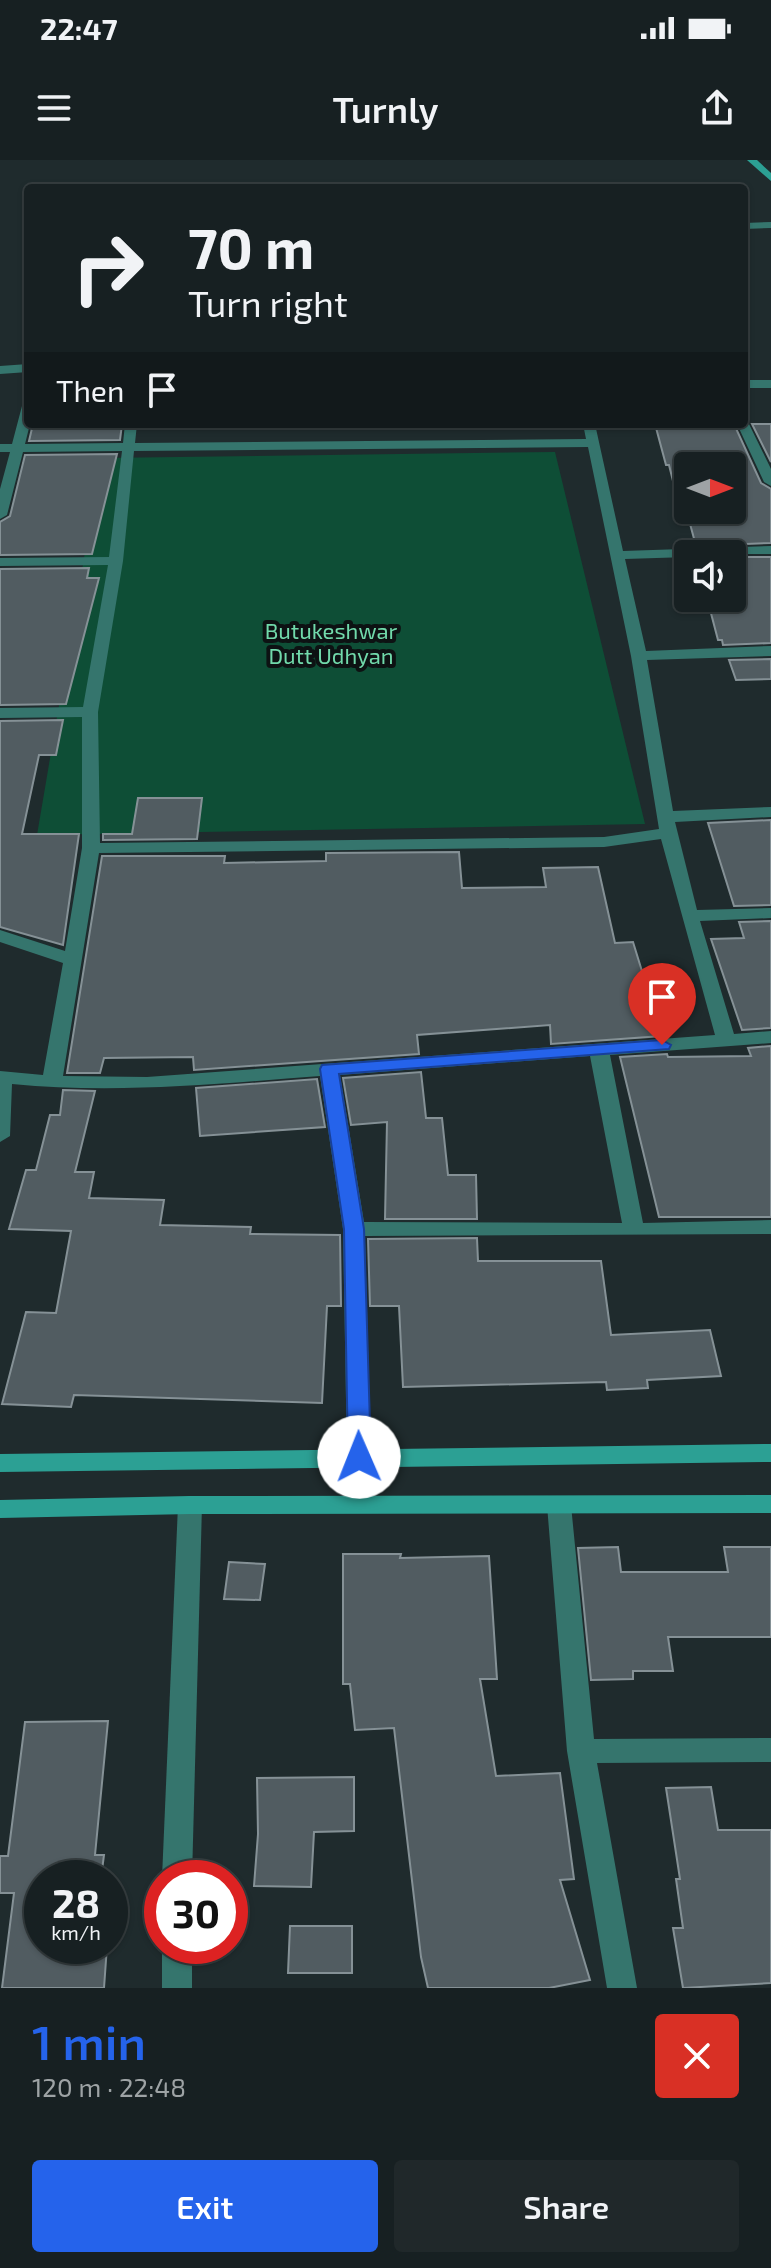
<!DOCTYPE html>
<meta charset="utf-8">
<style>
:root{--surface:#172022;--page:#20282a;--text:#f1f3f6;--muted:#9ea3a5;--line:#363e40;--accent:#2563eb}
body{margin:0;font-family:"Exo 2",sans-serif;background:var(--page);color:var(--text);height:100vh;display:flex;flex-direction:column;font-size:30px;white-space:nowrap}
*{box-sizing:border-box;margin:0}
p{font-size:26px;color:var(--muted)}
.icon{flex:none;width:44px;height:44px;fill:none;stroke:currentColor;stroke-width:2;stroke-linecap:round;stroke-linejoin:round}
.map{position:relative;height:1828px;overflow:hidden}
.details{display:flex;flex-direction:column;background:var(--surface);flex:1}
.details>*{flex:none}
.top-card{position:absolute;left:24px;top:24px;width:724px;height:244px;border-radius:8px;box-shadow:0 2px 6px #0004,0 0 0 2px var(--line);background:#172022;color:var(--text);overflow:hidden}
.needle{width:52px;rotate:90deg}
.fabs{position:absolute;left:674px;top:292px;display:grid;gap:16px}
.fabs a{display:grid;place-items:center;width:72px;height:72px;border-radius:8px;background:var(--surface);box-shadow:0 2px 6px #0004,0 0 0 2px var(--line);font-size:40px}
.speed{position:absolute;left:24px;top:1700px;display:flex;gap:16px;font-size:40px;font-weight:700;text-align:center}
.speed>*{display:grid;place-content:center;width:104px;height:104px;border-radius:50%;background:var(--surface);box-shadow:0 2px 6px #0004,0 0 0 2px var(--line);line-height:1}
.speed small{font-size:20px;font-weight:400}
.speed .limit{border:12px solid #d22;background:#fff;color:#111}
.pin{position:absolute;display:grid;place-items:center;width:68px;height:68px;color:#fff;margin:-82px -34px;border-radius:50% 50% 50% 0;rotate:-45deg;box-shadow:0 0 8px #0007}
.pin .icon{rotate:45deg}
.me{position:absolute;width:88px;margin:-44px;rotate:359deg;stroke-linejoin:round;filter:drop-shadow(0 0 6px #0008)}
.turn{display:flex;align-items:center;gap:28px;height:168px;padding:0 32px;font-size:36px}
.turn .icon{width:104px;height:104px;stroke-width:2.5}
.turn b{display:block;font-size:56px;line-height:68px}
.then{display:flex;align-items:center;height:76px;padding:0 32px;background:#0003;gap:16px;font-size:30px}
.round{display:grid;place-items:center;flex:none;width:84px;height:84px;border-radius:8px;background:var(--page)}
.head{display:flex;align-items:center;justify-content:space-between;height:136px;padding:0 32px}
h1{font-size:48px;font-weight:600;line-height:60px;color:var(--accent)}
.cta{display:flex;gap:16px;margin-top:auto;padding:16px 32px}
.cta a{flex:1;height:92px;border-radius:8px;background:var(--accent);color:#fff;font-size:32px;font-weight:600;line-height:92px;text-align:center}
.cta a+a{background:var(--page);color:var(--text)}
.status{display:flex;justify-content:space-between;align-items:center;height:56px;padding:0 40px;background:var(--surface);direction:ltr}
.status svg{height:22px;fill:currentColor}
header{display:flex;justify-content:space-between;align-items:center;height:104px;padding:0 32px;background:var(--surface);font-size:36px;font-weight:600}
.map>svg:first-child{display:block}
.green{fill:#0e4e36}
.building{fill:#515c61;stroke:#859196;stroke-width:2;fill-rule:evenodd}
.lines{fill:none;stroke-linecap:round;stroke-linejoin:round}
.lane{fill:#35756d;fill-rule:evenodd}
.street{fill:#35756d;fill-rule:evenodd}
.secondary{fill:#2ca094;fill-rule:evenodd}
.route{fill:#2563eb;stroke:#184099;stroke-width:2}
.labels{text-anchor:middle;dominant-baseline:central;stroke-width:8;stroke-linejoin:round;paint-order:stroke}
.far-park-label{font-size:22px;fill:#71daab;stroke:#0d1213}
</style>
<div class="status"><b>22:47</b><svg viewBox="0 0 49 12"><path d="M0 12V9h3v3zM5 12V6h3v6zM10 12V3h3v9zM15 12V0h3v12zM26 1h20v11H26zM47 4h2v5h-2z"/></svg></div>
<header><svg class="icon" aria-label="menu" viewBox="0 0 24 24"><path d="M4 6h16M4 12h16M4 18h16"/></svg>Turnly<svg class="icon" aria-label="share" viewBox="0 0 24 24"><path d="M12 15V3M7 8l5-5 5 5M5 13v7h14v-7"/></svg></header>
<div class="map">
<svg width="771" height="1828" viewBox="0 0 771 1828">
<rect width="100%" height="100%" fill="#1f2b2d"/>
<polygon class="green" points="555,292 645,664 37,675 101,298"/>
<g class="building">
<polygon points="33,264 122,264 120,280 29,281"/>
<path d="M655 264H734L761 323 771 329V383L696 386 686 349 678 341 669 305H666ZM688 306H732V350H688Z"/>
<polygon points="752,264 771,264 771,302"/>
<polygon points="117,294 92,394 0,395 0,362 10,356 25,295"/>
<polygon points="732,397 771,397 771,483 723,485 722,480 718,480 707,438 732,438"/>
<polygon points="89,408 87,418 99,418 66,544 0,545 0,409"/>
<polygon points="771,499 771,519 736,520 729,500"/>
<polygon points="63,560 56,595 39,595 22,674 79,674 63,785 0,767 0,561"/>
<polygon points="138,638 202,638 197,679 103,680 103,674 132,674"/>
<polygon points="771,660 771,745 734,746 708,663"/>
<polygon points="459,692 462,728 546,727 543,708 598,707 615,783 633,782 662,876 551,884 550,865 417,875 419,894 194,910 193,897 104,898 100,913 67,913 102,696 225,696 224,703 326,701 326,693"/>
<polygon points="771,761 771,868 742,870 711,779 744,778 739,762"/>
<polygon points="771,886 771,1057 659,1057 620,897 667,894 668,897 751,896 748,888"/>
<polygon points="421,912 426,958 442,958 448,1015 476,1015 477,1059 385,1059 387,962 351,965 343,918"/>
<polygon points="317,919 325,967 200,976 196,928"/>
<polygon points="63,930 95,931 75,1012 94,1012 89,1038 164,1040 160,1065 251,1067 250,1074 340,1075 341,1146 327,1146 322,1243 74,1235 71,1247 2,1244 26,1152 56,1153 71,1071 9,1069 26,1010 36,1010 50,955 60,955"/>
<polygon points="477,1078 478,1101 601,1101 611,1175 710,1170 721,1216 647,1220 648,1228 607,1230 606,1222 403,1227 399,1146 370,1146 368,1079"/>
<polygon points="618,1387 621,1412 728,1412 724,1387 771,1387 771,1477 668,1477 673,1511 633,1511 633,1519 591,1520 578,1388"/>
<polygon points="343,1394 401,1394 400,1398 489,1396 497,1519 480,1519 496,1616 560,1613 574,1719 560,1720 590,1820 549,1828 428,1828 421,1797 394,1568 355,1570 350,1524 343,1524"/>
<polygon points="229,1402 265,1404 260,1440 224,1439"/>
<polygon points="108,1561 95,1695 104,1695 101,1718 42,1718 42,1786 107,1786 104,1828 2,1828 14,1733 0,1733 0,1696 8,1696 25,1562"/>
<polygon points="354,1617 354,1671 314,1672 311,1727 254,1726 258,1674 257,1618"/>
<polygon points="711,1627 718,1670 771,1670 771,1823 683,1828 673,1768 683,1768 676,1719 680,1719 666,1628"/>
<polygon points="290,1766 352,1766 352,1813 288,1813"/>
</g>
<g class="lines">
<polygon class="lane" points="771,62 771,68 744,69 744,63"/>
<g class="street">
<polygon points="28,204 28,212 0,214 0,206"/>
<rect x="744" y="220" width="27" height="8"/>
<path d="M28 242 30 264 25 284 123 283 125 264H137L135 283 586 279 583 264H595L623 391 771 386V394H688V397L625 399 646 491 771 486V496L647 500 673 651 771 647V657L675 662 697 750 771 748V758L700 761 734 874 771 871V883L610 895 643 1063 771 1060V1074L365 1076 371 1297 368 1303 359 1306 350 1303 347 1297 343 1069 320 916C217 924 115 934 12 924L10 976 0 982V911L43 915 63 803 0 782V770L65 791 82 688V557L0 558V548L83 547 108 405 0 406V398L109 397 122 291 23 292 7 355 0 359V329L10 292H0V284H12L22 246ZM588 287 631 496 659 669 604 677 100 683 98 552 123 401 134 291ZM661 679 715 875 147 917 63 916 99 693 604 687ZM590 896 622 1063 364 1062 340 915Z"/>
<polygon points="744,261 749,264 771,309 771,326 764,322 737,264 744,264"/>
<polygon points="190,1336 199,1338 202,1345 192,1718 162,1718 178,1345 181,1338"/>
<polygon points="559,1336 568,1338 571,1345 594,1579 771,1578 771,1602 597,1603 637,1828 607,1828 567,1591 547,1345 550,1338"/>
<rect x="162" y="1786" width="30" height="42"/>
</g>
<g class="secondary">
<polygon points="747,0 757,0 771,13 771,21"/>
<polygon points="771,1284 771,1302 0,1312 0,1294"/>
<polygon points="771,1335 771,1353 190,1354 0,1358 0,1340 190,1336"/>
</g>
</g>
<polygon class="route" points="662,880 671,885 669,889 339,914 364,1069 371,1297 367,1303 352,1303 348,1297 344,1069 320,909 322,905"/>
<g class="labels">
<g class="far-park-label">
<text x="331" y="470">Butukeshwar<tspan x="331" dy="25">Dutt Udhyan</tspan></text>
</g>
</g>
</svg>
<div class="fabs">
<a><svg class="needle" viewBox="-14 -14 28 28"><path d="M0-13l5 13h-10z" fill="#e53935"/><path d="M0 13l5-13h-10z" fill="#9ea3a5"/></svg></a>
<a><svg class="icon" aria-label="sound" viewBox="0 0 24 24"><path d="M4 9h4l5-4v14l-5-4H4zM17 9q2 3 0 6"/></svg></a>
</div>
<div class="speed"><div>28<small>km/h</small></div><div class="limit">30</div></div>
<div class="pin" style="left:662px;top:885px;background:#d93025"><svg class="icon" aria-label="arrive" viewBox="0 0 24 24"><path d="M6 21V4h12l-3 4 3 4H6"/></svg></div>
<svg class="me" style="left:359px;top:1297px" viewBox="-20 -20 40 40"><circle r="19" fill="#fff"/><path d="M0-13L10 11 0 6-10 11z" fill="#2563eb"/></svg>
<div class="top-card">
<div class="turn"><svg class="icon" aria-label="right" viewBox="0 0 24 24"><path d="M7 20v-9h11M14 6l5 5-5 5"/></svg><div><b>70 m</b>Turn right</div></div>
<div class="then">Then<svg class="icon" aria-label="arrive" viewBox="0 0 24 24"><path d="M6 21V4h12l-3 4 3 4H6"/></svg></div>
</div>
</div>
<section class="details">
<div class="head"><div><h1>1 min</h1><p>120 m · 22:48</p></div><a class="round" style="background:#d93025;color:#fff"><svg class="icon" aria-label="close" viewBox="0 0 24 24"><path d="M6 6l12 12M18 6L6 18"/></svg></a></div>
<div class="cta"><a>Exit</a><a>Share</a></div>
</section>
